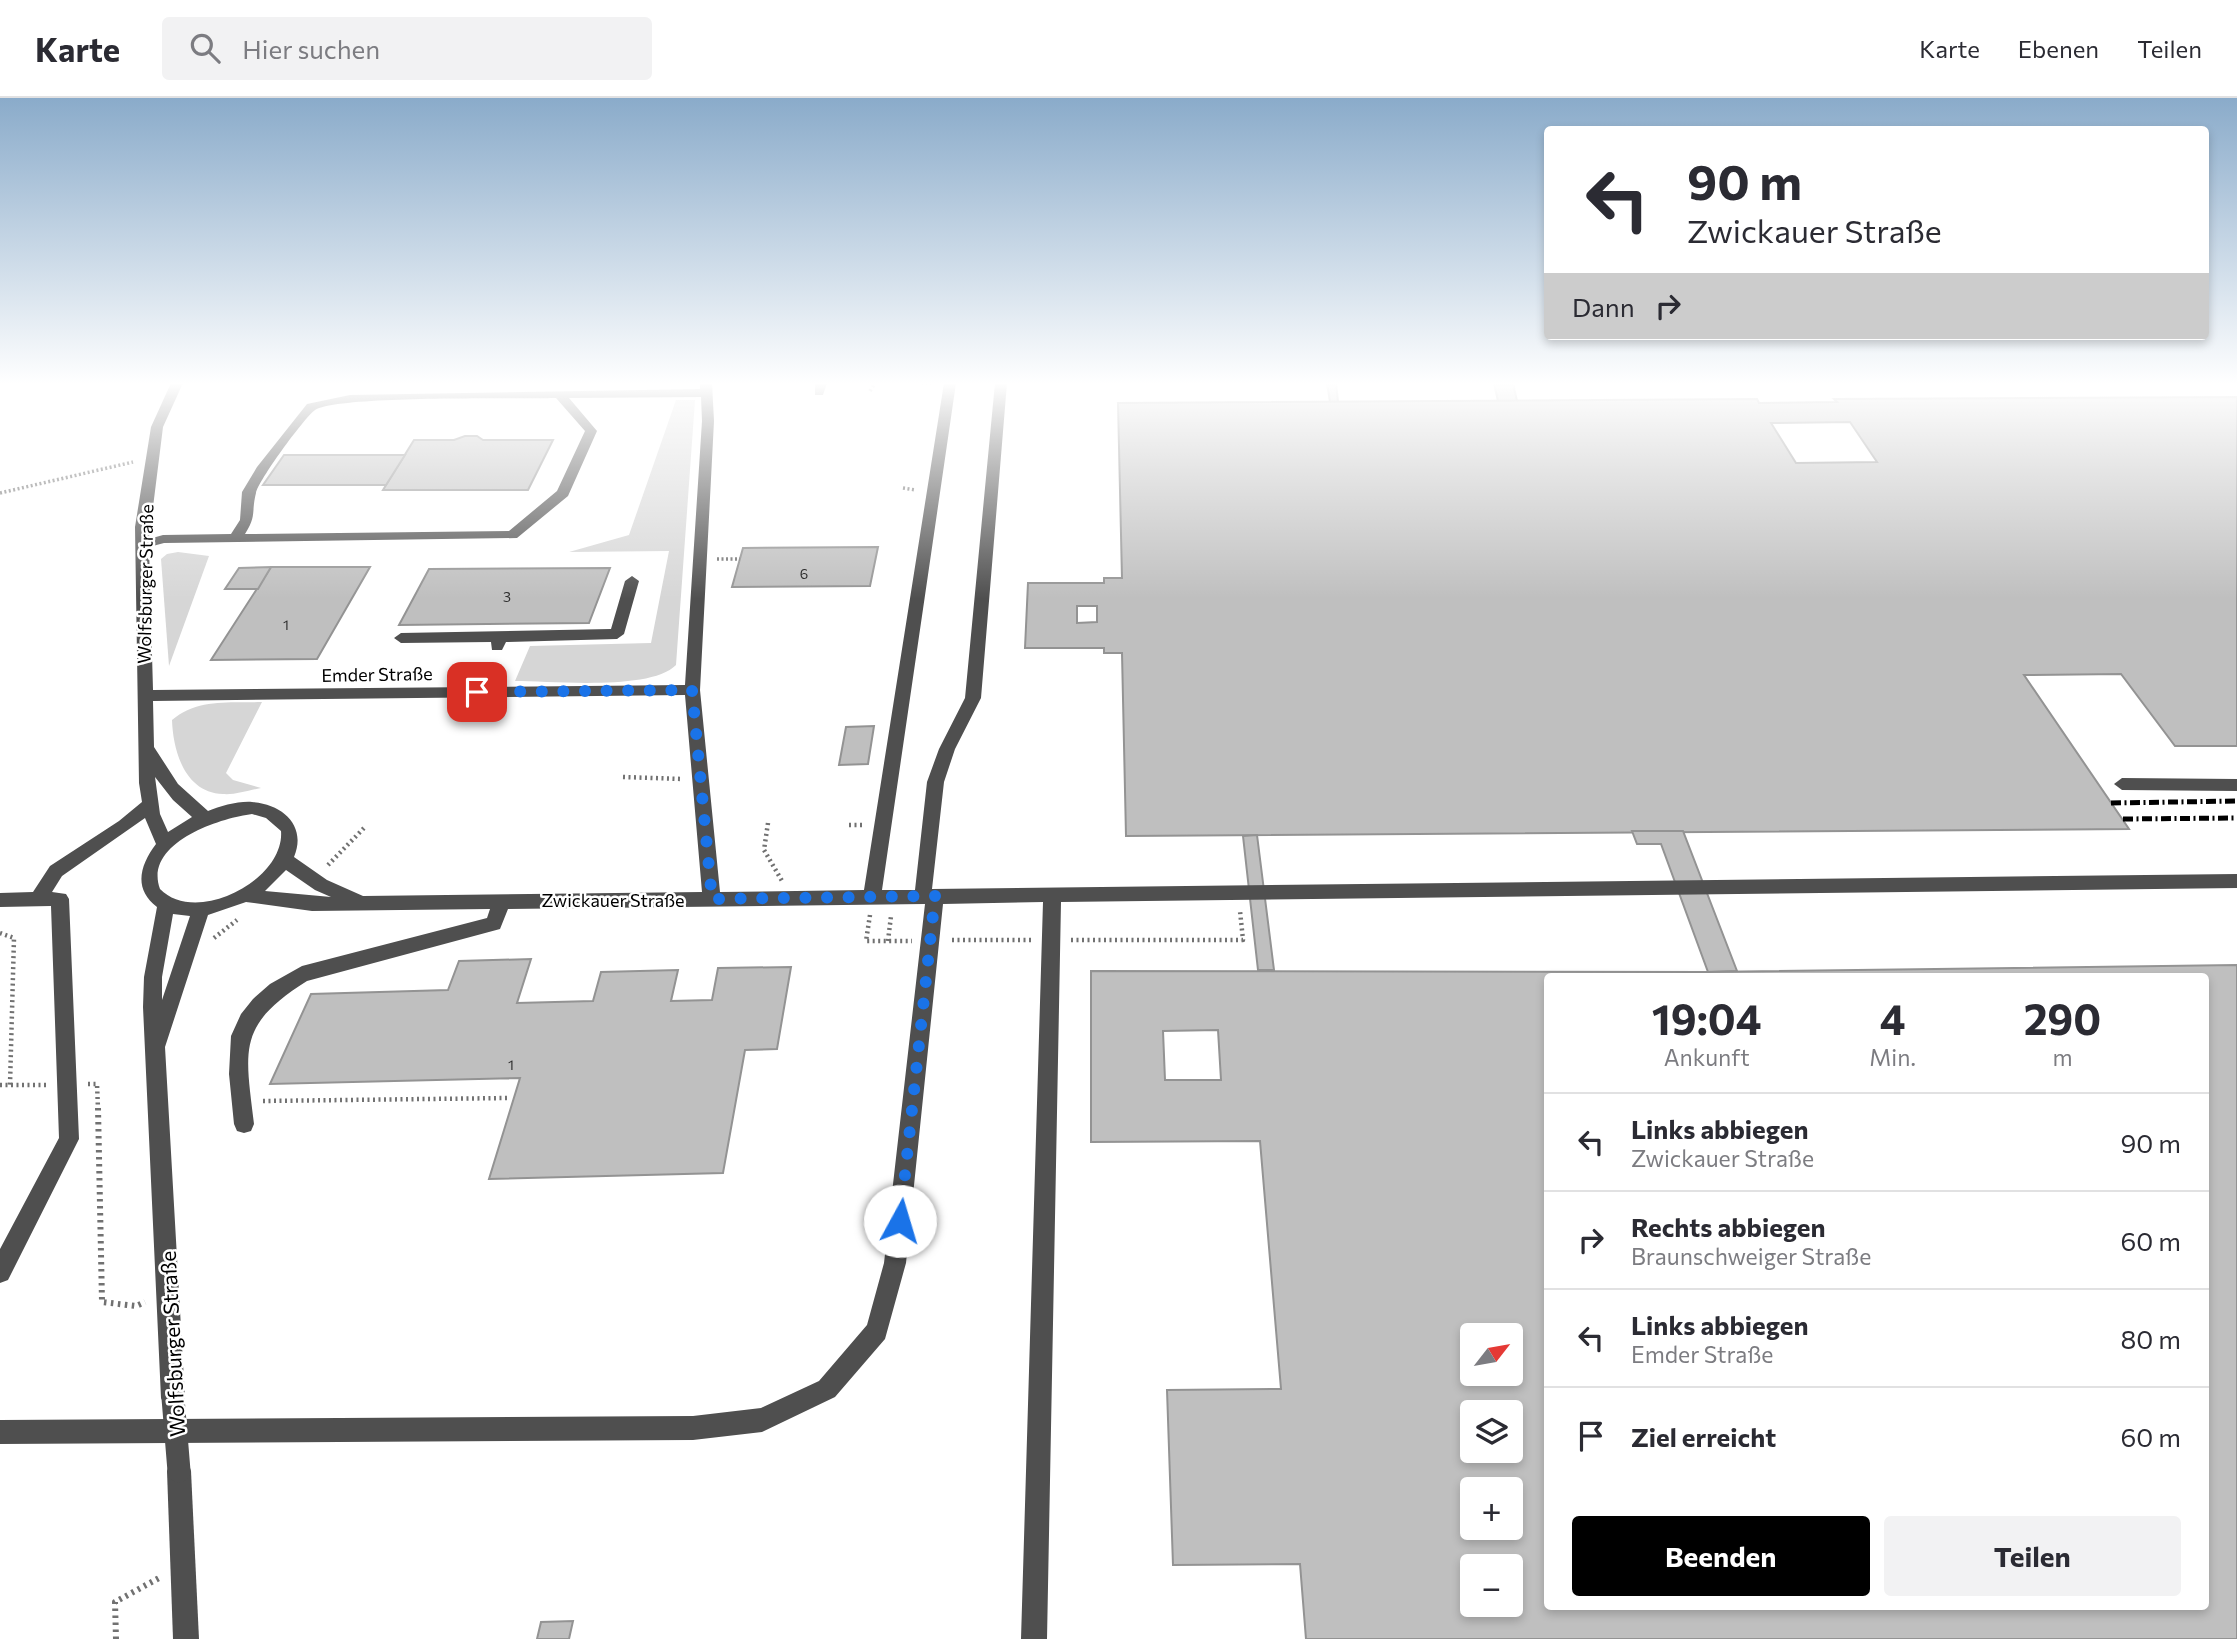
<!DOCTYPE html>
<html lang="de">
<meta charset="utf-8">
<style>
:root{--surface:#fff;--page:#f2f2f3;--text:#2b2b33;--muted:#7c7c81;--line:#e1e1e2;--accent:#000}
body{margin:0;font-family:Commissioner,sans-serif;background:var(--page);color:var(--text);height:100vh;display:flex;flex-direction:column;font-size:26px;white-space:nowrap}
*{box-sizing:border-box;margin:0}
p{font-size:23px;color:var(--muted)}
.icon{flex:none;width:38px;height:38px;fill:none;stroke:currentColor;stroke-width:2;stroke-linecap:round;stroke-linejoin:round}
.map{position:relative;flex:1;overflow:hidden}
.drawer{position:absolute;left:1544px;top:875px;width:665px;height:637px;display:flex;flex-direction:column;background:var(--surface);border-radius:7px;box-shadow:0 4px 10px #0003}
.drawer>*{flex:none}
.guide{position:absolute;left:1544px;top:28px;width:665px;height:214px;border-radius:7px;box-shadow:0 4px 10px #0003;background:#fff;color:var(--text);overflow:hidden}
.needle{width:46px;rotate:59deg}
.fabs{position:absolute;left:1460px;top:1225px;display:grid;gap:14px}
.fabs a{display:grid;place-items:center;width:63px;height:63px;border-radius:7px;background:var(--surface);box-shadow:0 4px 10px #0003;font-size:35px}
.pin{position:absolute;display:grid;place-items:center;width:60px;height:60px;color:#fff;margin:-30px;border-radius:14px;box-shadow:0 4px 10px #0006}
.me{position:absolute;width:77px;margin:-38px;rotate:6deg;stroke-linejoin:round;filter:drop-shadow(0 0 5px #0008)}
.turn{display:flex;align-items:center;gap:24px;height:147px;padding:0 28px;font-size:32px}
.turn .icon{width:91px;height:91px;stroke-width:2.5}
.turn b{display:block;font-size:49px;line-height:60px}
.then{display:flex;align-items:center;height:66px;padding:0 28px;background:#0003;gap:14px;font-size:26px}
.eta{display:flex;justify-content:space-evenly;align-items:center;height:119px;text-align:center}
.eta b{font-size:42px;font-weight:700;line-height:49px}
.primary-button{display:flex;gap:14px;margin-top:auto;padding:14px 28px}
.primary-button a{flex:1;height:80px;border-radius:7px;background:var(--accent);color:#fff;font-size:28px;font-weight:700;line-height:80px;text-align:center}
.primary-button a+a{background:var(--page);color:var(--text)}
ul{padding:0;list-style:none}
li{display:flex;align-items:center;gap:21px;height:98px;padding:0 28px;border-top:2px solid var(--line)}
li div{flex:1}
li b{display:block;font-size:26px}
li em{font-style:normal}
header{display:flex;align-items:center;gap:42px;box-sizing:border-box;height:98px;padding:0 35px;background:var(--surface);border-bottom:2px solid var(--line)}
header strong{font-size:33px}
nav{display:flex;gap:38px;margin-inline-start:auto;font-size:24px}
.search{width:490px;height:63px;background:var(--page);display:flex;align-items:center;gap:18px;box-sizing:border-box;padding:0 24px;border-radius:7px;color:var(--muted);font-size:26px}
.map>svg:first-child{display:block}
.green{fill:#d6d6d6}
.building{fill:#bfbfbf;stroke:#939393;stroke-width:2;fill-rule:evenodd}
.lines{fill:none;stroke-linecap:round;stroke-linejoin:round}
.path-far2{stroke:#717171;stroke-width:3.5;stroke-dasharray:2 2.5;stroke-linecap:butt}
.path-far1{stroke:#717171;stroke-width:4.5;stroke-dasharray:2 3.5;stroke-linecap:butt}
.path{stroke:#717171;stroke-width:6;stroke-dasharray:2.5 4.5;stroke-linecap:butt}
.minor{fill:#4f4f4f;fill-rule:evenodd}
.rail{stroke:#000;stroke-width:5;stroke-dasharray:10 3.5 2 3.5;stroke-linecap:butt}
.minor-bridge{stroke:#4f4f4f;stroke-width:23}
.route{stroke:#1a73e8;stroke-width:12;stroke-dasharray:0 21.6}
.labels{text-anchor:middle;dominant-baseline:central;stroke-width:5;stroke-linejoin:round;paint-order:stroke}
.number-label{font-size:14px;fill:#303030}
.street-label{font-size:18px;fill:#000;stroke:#fff}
.near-street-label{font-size:21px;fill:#000;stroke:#fff}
</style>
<header>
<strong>Karte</strong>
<div class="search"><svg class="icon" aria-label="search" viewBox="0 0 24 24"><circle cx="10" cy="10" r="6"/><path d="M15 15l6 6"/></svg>Hier suchen</div>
<nav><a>Karte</a><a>Ebenen</a><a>Teilen</a></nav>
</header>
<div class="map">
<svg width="2237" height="1541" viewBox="0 0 2237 1541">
<rect width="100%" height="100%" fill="#fff"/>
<g class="green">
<path d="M676 302H695L676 567C651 593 552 583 515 583L530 548 651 545 669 453 569 454 629 437Z"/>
<polygon points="178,454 209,458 169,568 161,461 167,456"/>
<path d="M262 604 226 675 233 682 261 690C249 692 235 697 223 696 185 695 173 653 172 622 197 600 232 605 262 604Z"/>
</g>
<g class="building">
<polygon points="1327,285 1336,285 1338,304 1330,304"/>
<polygon points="1494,285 1513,285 1517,303 1498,303"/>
<path d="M2237 299V648H2175L2121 576 2024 577 2129 731 1126 738 1122 555H1104V550H1025L1028 485H1104V480H1122L1118 305 1757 301 1759 305 1837 304 1834 301ZM1850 324 1877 364 1796 365 1771 325ZM1077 508H1097V524L1077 525Z"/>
<polygon points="465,338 477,338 483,342 553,342 528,392 383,392 414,342 454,342"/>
<polygon points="284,357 405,357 386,387 263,387"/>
<polygon points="878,449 870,488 732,489 743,450"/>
<polygon points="271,469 370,469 317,561 211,562"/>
<polygon points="271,469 258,491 225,491 239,470"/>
<polygon points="610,470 589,525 399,527 429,471"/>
<polygon points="874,628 868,666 839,667 846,629"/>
<polygon points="1632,733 1683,733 1737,873 1708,874 1661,746 1637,746"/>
<polygon points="1257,737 1274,872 1258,872 1243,738"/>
<polygon points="531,861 517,905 593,903 601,874 678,872 671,903 712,902 718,870 791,869 777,951 745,952 723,1075 489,1081 520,980 270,986 311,896 448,892 459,863"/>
<path d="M2237 867V1541H1306L1300 1466 1173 1467 1167 1292 1281 1291 1260 1043 1091 1044V873L1708 874ZM1547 878H2205V1508H1547ZM1218 932 1221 982H1165L1163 933ZM1472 1237H1510V1276H1472ZM1472 1314H1510V1353H1472ZM1472 1391H1510V1430H1472ZM1472 1468H1510V1507H1472Z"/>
<polygon points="573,1523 569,1541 537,1541 541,1524"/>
</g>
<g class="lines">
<g class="path-far2">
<polyline points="921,285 934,285"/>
<polyline points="870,293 875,285"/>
<polyline points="903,390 916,392"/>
<polyline points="0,395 133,364"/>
<polyline points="717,461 740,461"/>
</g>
<g class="path-far1">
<polyline points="623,679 682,681"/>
<polyline points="768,725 764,752 782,783"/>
<polyline points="849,727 862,727"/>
<polyline points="328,767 364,730"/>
<polyline points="870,817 866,843 912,843"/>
<polyline points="0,835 14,840 10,987"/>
<polyline points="214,840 237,822"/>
<polyline points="952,842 1031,842"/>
<polyline points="1071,842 1243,842 1240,813"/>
<polyline points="888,843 891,818"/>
<polyline points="88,986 97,986 98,1011"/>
<polyline points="0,987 47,987"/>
<polyline points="263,1003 509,1000"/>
</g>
<g class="path">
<polyline points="98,1010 102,1204 136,1208 145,1204"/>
<polyline points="116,1541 115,1504 159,1480"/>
</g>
<g class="minor">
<path d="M171 285H183L163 329 149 441 163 437 231 436 240 422 242 394 257 369 307 306 350 297 700 291V285H712L714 323 700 592 720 794 864 792 944 285H956L882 792H915L927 684 939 651 965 600 995 285H1007L981 600 955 651 944 684 932 791 2237 776V790L1061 804 1047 1541H1021L1043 804 943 806 906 1165 885 1241 835 1299 762 1334 693 1342 0 1346V1322L693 1318 761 1310 819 1283 867 1227 884 1165 925 806 508 811 500 831 307 883C237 927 245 951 254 1026L251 1033 244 1035 237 1033 234 1026 229 976 231 938 241 916 253 901 270 886 302 868 487 820 490 811 312 813 246 804 208 817 165 949 185 1300 181 1308 173 1312 165 1308 161 1300 143 909 144 879 157 809C133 791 140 767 156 746L145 720 62 778 52 794 66 796 69 801 79 1041 8 1182 0 1185V1151L59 1040 51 808 0 809V795L33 794 50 768 119 723 142 704 139 685 135 429 151 329ZM701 299 702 323 685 587 153 592 149 449 164 445 517 440 568 398 597 333 569 300ZM556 300 585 333 557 393 509 433 245 436C257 417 251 415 256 395 258 383 304 320 315 312 338 297 518 301 556 300ZM685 597 702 794 363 798 327 782 294 759C307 728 283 706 252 704 238 703 221 708 208 713L178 686 154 649 153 603ZM155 679 173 702 192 719 168 734 160 716ZM252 716 266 720 281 733C285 782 196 828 160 791 143 745 220 720 252 716ZM286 772 315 792 331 799 265 793ZM173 816 190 818 162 902V879Z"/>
<polygon points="815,285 827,285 823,297 815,297"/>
<polygon points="632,478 639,483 624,536 617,541 506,544 502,552 492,552 491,544 401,545 394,540 401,535 611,531 625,483"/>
<polygon points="2122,680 2237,681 2237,693 2122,692 2114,686"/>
<polygon points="179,1361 188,1364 191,1373 199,1541 173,1541 167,1373 170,1364"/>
</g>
<g class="rail">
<polyline points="2111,705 2237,703"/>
<polyline points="2123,721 2237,720"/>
</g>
<polyline class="minor-bridge" points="173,1300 179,1373"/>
</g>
<linearGradient id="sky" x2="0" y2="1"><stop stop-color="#8aabca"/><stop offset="0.57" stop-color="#fff"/><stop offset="1" stop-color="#fff" stop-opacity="0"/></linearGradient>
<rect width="2237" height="501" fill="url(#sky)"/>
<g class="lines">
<polyline class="route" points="477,594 692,592 712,801 935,798 900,1123"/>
</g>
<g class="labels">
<g class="number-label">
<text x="804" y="475">6</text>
<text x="507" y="498">3</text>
<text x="286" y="526">1</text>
<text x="511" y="966">1</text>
</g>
<g class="street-label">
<text transform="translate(145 486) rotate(-89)">Wolfsburger Straße</text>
<text transform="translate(377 576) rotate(-1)">Emder Straße</text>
<text x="613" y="802">Zwickauer Straße</text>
</g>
<g class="near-street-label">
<text transform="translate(172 1246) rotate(-93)">Wolfsburger Straße</text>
</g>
</g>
</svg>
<div class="fabs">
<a><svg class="needle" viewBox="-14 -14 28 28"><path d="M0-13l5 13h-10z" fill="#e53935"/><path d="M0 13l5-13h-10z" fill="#7c7c81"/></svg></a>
<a><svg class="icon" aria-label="layers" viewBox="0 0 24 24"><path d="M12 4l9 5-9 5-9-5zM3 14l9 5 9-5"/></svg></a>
<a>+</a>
<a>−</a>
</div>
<div class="pin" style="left:477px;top:594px;background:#d93025"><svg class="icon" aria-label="arrive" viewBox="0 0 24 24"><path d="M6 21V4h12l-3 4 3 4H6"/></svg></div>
<svg class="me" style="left:900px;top:1123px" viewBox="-20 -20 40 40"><circle r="19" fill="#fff"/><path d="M0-13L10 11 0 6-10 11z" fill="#1a73e8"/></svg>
<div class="guide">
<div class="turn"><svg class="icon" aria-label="left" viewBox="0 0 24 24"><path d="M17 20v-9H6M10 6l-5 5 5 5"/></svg><div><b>90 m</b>Zwickauer Straße</div></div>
<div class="then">Dann<svg class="icon" aria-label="right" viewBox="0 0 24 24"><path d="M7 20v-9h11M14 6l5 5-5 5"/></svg></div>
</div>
<section class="drawer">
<div class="eta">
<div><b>19:04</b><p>Ankunft</p></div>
<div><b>4</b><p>Min.</p></div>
<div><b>290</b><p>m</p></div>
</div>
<ul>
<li><svg class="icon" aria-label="left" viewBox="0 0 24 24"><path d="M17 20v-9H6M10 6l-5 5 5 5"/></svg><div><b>Links abbiegen</b><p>Zwickauer Straße</p></div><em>90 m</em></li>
<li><svg class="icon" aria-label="right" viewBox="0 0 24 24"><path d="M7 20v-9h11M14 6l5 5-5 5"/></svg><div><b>Rechts abbiegen</b><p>Braunschweiger Straße</p></div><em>60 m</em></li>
<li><svg class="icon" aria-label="left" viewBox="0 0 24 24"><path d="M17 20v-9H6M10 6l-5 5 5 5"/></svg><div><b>Links abbiegen</b><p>Emder Straße</p></div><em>80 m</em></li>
<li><svg class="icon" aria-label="arrive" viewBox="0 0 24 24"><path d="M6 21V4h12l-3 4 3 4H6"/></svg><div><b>Ziel erreicht</b></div><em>60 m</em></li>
</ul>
<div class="primary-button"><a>Beenden</a><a>Teilen</a></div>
</section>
</div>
